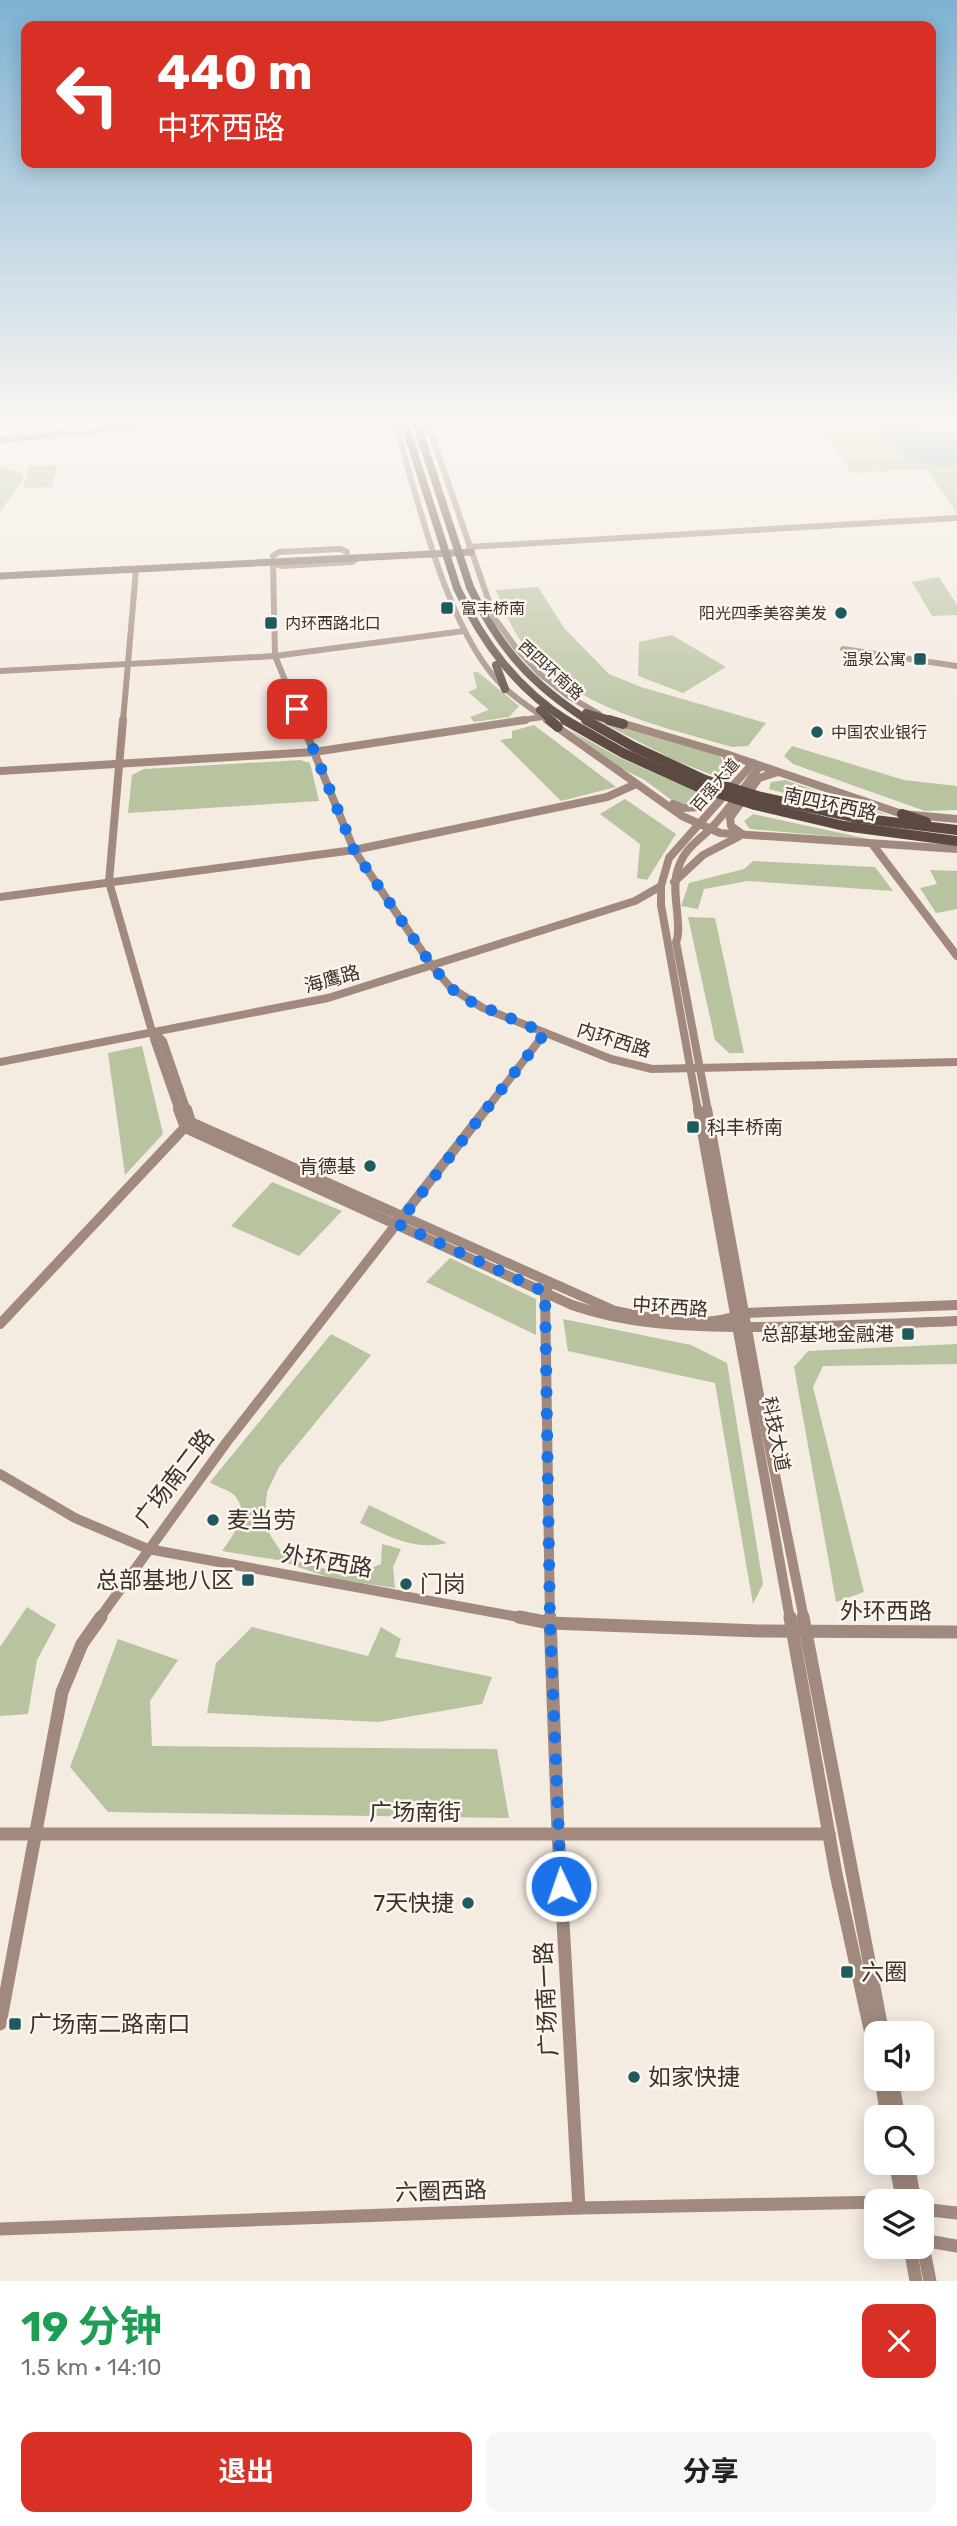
<!DOCTYPE html>
<html lang="zh">
<meta charset="utf-8">
<style>
:root{--surface:#fff;--page:#f6f6f6;--text:#202124;--muted:#757577;--accent:#d93025}
body{margin:0;font-family:Rubik,"Noto Sans SC",sans-serif;background:var(--page);color:var(--text);height:100vh;display:flex;flex-direction:column;font-size:26px;white-space:nowrap}
*{box-sizing:border-box;margin:0}
p{font-size:23px;color:var(--muted)}
.icon{flex:none;width:38px;height:38px;fill:none;stroke:currentColor;stroke-width:2;stroke-linecap:round;stroke-linejoin:round}
.map{position:relative;height:2281px;overflow:hidden}
.drawer{display:flex;flex-direction:column;background:var(--surface);flex:1}
.drawer>*{flex:none}
.top-card{position:absolute;left:21px;top:21px;width:915px;height:147px;border-radius:14px;box-shadow:0 4px 18px #0003;background:#d93025;color:#fff;overflow:hidden}
.fabs{position:absolute;left:864px;top:2021px;display:grid;gap:14px}
.fabs a{display:grid;place-items:center;width:70px;height:70px;border-radius:14px;background:var(--surface);box-shadow:0 4px 18px #0003;font-size:35px}
.pin{position:absolute;display:grid;place-items:center;width:60px;height:60px;color:#fff;margin:-30px;border-radius:14px;box-shadow:0 4px 10px #0006}
.me{position:absolute;width:77px;margin:-38px;rotate:357deg;stroke-linejoin:round;filter:drop-shadow(0 0 5px #0008)}
.turn{display:flex;align-items:center;gap:24px;height:147px;padding:0 21px;font-size:32px}
.turn .icon{width:91px;height:91px;stroke-width:2.5}
.turn b{display:block;font-size:49px;line-height:60px}
.round{display:grid;place-items:center;flex:none;width:74px;height:74px;border-radius:14px;background:var(--page)}
.summary{display:flex;align-items:center;justify-content:space-between;height:119px;padding:0 21px}
h1{font-size:42px;font-weight:700;line-height:52px;color:#1e9e55}
.action{display:flex;gap:14px;margin-top:auto;padding:14px 21px}
.action a{flex:1;height:80px;border-radius:14px;background:var(--accent);color:#fff;font-size:28px;font-weight:700;line-height:80px;text-align:center}
.action a+a{background:var(--page);color:var(--text)}
.map>svg:first-child{display:block}
.green{fill:#b8c4a0}
.water{fill:#7fb0b2}
.lines{fill:none;stroke-linecap:round;stroke-linejoin:round}
.secondary-far3{stroke:#a18a7d;stroke-width:6}
.secondary-far2{stroke:#a18a7d;stroke-width:8}
.secondary-far1{stroke:#a18a7d;stroke-width:10}
.secondary{stroke:#a18a7d;stroke-width:13}
.primary{stroke:#7d675c;stroke-width:7}
.highway-far1{stroke:#5c4a42;stroke-width:8}
.highway{stroke:#5c4a42;stroke-width:10}
.highway-bridge-far1{stroke:#5c4a42;stroke-width:8}
.highway-bridge{stroke:#5c4a42;stroke-width:10}
.route{stroke:#1a73e8;stroke-width:12;stroke-dasharray:0 21.6}
.poi-dot{fill:#1f5a5e;stroke:#fbf5ee;stroke-width:2.5}
.labels{text-anchor:middle;dominant-baseline:central;stroke-width:5;stroke-linejoin:round;paint-order:stroke}
.far-poi-label{font-size:16px;fill:#3b302b;stroke:#fbf5ee;text-anchor:start}
.far-street-label{font-size:16px;fill:#3b302b;stroke:#fbf5ee}
.street-label{font-size:19px;fill:#3b302b;stroke:#fbf5ee}
.poi-label{font-size:19px;fill:#3b302b;stroke:#fbf5ee;text-anchor:end}
.near-street-label{font-size:23px;fill:#3b302b;stroke:#fbf5ee}
.near-poi-label{font-size:23px;fill:#3b302b;stroke:#fbf5ee;text-anchor:start}
</style>
<div class="map">
<svg width="957" height="2281" viewBox="0 0 957 2281">
<rect width="100%" height="100%" fill="#f4ebe1"/>
<g class="green">
<polygon points="820,422 957,422 957,514 926,469 851,473"/>
<polygon points="57,465 53,487 23,488 29,466"/>
<polygon points="0,466 23,474 23,479 0,512"/>
<polygon points="939,577 957,605 957,615 932,616 912,582"/>
<path d="M538 587 565 629 609 674 641 687 766 723 748 746 732 747C658 725 578 710 526 648 512 631 504 610 496 590Z"/>
<polygon points="672,635 726,667 683,693 638,676 639,642"/>
<polygon points="473,672 478,672 519,706 509,717 474,722 470,717 489,710 468,692 477,688"/>
<polygon points="587,715 720,756 726,767 717,777 674,760"/>
<polygon points="534,725 616,787 561,801 500,740 512,738 512,731"/>
<polygon points="568,729 620,758 702,794 696,803 677,804 643,779 620,768"/>
<polygon points="792,746 904,780 957,786 957,810 925,811 793,764 784,756"/>
<polygon points="300,760 310,763 319,801 128,813 132,775 144,769"/>
<polygon points="785,780 888,815 826,804 769,789 771,782"/>
<polygon points="625,799 676,834 647,880 637,878 640,844 600,814"/>
<polygon points="753,814 873,840 750,829 744,821"/>
<polygon points="753,861 875,867 893,891 748,881 704,889 698,909 681,906 689,883 744,869"/>
<polygon points="930,870 957,871 957,909 936,913 920,888 937,884"/>
<polygon points="688,917 715,918 744,1053 729,1053 715,1040"/>
<polygon points="142,1046 163,1134 125,1175 108,1053"/>
<polygon points="272,1182 342,1211 299,1256 231,1226"/>
<polygon points="450,1258 536,1299 536,1335 426,1282"/>
<polygon points="563,1319 691,1345 727,1363 763,1584 753,1604 715,1383 568,1351"/>
<path d="M331 1334 371 1355 279 1467 267 1492 265 1513 270 1535 282 1553 302 1563 333 1571 362 1572 381 1564 382 1544 401 1549 393 1567 395 1588 333 1579 278 1560 222 1551C234 1535 253 1507 230 1492 224 1488 216 1487 210 1482Z"/>
<polygon points="957,1344 957,1364 823,1366 813,1387 864,1592 836,1602 794,1367 808,1351"/>
<path d="M369 1505 447 1543C414 1551 388 1536 360 1523Z"/>
<polygon points="27,1607 56,1625 37,1660 28,1714 0,1716 0,1647"/>
<polygon points="252,1627 368,1656 381,1627 401,1639 395,1657 492,1677 482,1704 378,1722 207,1713 216,1663"/>
<polygon points="118,1639 178,1660 150,1701 152,1746 497,1749 509,1818 108,1812 70,1767"/>
</g>
<polygon class="water" points="892,425 935,435 957,432 957,465 937,466 905,461 907,454 883,437 884,427"/>
<g class="lines">
<g class="secondary-far3">
<path d="M395 422C417 497 448 637 506 689 519 701 535 711 549 721"/>
<polyline points="427,422 495,619 516,648 540,674 568,696 599,714"/>
<polyline points="0,440 193,422"/>
<polyline points="469,547 957,518"/>
<polyline points="273,556 279,552 340,549 347,552"/>
<polyline points="843,649 957,666"/>
<polyline points="0,671 275,656 464,631"/>
<polyline points="123,721 136,570"/>
<polyline points="302,721 275,656 273,563 281,566 352,562 357,559"/>
<polyline points="514,721 543,717"/>
</g>
<g class="secondary-far2">
<polyline points="123,720 109,882 155,1042 179,1111"/>
<polyline points="301,720 354,850 432,966 451,988 483,1008 611,1059 652,1069 957,1062"/>
<polyline points="547,720 682,816 720,833 957,849"/>
<polyline points="618,722 726,754 902,814 957,819"/>
<polyline points="0,771 314,752 525,720"/>
<polyline points="673,804 683,808 701,807 731,769 726,754"/>
<polyline points="742,834 731,826 730,818 759,778 778,772"/>
<polyline points="873,845 957,956"/>
<polyline points="674,882 703,855 738,837"/>
<polyline points="0,897 354,850 607,797 636,784"/>
<polyline points="155,1033 163,1041 187,1111"/>
<polyline points="0,1062 328,998 635,901 661,886"/>
<polyline points="485,1111 545,1033"/>
<polyline points="698,1111 661,905 661,886 669,858 753,763"/>
<path d="M708 1111 676 942C683 928 671 893 677 872 684 847 697 843 713 826 730 808 745 786 760 766"/>
</g>
<g class="secondary-far1">
<path d="M178 1109 185 1128 572 1305C627 1324 679 1326 736 1327 810 1328 883 1324 957 1321"/>
<path d="M187 1109 191 1122 615 1311C657 1320 704 1330 745 1313L957 1305"/>
<polyline points="698,1109 790,1619"/>
<polyline points="707,1109 758,1390 804,1619"/>
<polyline points="549,1285 545,1292 550,1619"/>
<polyline points="0,1324 188,1124"/>
<polyline points="0,1474 75,1518 148,1549 529,1619"/>
<polyline points="99,1619 226,1443 486,1109"/>
</g>
<g class="secondary">
<polyline points="519,1617 550,1623 759,1631 957,1632"/>
<polyline points="550,1617 558,1832 579,2208"/>
<polyline points="790,1617 836,1874 877,2061"/>
<polyline points="803,1617 883,2034"/>
<polyline points="0,1834 829,1834"/>
<polyline points="0,2024 62,1692 82,1644 101,1617"/>
<polyline points="881,2079 887,2118"/>
<polyline points="892,2079 899,2118"/>
<polyline points="895,2163 903,2202"/>
<polyline points="908,2163 915,2202"/>
<polyline points="922,2209 957,2213"/>
<polyline points="0,2229 579,2208 884,2202"/>
<polyline points="922,2240 957,2246"/>
<polyline points="922,2241 930,2281"/>
<polyline points="910,2247 916,2281"/>
</g>
<polyline class="primary" points="0,576 471,552"/>
<g class="highway-far1">
<path d="M470 587C499 648 532 685 589 721"/>
<path d="M457 588C483 643 516 688 568 721"/>
<polyline points="496,665 505,689"/>
<polyline points="540,710 552,721"/>
<polyline points="586,713 614,721"/>
</g>
<g class="highway">
<polyline points="550,720 558,727"/>
<polyline points="565,720 623,753 698,787"/>
<polyline points="586,720 634,747 705,780"/>
<polyline points="609,720 623,724"/>
<polyline points="761,797 858,818 957,830"/>
<polyline points="755,805 844,826 957,841"/>
<polyline points="902,814 926,822"/>
</g>
<g class="highway-bridge-far1">
<polyline points="404,422 457,588"/>
<polyline points="416,422 470,587"/>
</g>
<g class="highway-bridge">
<polyline points="705,780 761,797"/>
<polyline points="698,787 755,805"/>
</g>
</g>
<linearGradient id="sky" x2="0" y2="1"><stop stop-color="#7eb2d2"/><stop offset="0.57" stop-color="#faf6f2"/><stop offset="1" stop-color="#faf6f2" stop-opacity="0"/></linearGradient>
<rect width="957" height="741" fill="url(#sky)"/>
<g class="lines">
<polyline class="route" points="297,709 354,850 432,966 451,988 465,999 545,1033 398,1224 545,1292 550,1623 561,1886"/>
</g>
<g class="poi-dot">
<rect x="440" y="601" width="14" height="14" rx="3.5"/>
<circle cx="841" cy="613" r="7"/>
<rect x="264" y="616" width="14" height="14" rx="3.5"/>
<rect x="913" y="652" width="14" height="14" rx="3.5"/>
<circle cx="817" cy="732" r="7"/>
<rect x="686" y="1120" width="14" height="14" rx="3.5"/>
<circle cx="370" cy="1166" r="7"/>
<rect x="901" y="1327" width="14" height="14" rx="3.5"/>
<circle cx="213" cy="1520" r="7"/>
<rect x="241" y="1573" width="14" height="14" rx="3.5"/>
<circle cx="406" cy="1584" r="7"/>
<circle cx="468" cy="1903" r="7"/>
<rect x="840" y="1965" width="14" height="14" rx="3.5"/>
<rect x="8" y="2017" width="14" height="14" rx="3.5"/>
<circle cx="634" cy="2077" r="7"/>
</g>
<g class="labels">
<g class="far-poi-label">
<text x="461" y="608">富丰桥南</text>
<text x="827" y="613" text-anchor="end">阳光四季美容美发</text>
<text x="285" y="623">内环西路北口</text>
<text x="906" y="659" text-anchor="end">温泉公寓</text>
<text x="831" y="732">中国农业银行</text>
</g>
<g class="far-street-label">
<text transform="translate(551 670) rotate(42)">西四环南路</text>
<text transform="translate(715 785) rotate(-49)">百强大道</text>
</g>
<g class="street-label">
<text transform="translate(830 804) rotate(12)">南四环西路</text>
<text transform="translate(332 979) rotate(-15)">海鹰路</text>
<text transform="translate(614 1040) rotate(17)">内环西路</text>
<text transform="translate(670 1307) rotate(4)">中环西路</text>
<text transform="translate(776 1434) rotate(79)">科技大道</text>
</g>
<g class="poi-label">
<text x="707" y="1127" text-anchor="start">科丰桥南</text>
<text x="356" y="1166">肯德基</text>
<text x="894" y="1334">总部基地金融港</text>
</g>
<g class="near-street-label">
<text transform="translate(174 1478) rotate(-53)">广场南二路</text>
<text transform="translate(327 1561) rotate(10)">外环西路</text>
<text x="886" y="1611">外环西路</text>
<text x="415" y="1812">广场南街</text>
<text transform="translate(546 1999) rotate(-93)">广场南一路</text>
<text transform="translate(441 2191) rotate(-2)">六圈西路</text>
</g>
<g class="near-poi-label">
<text x="227" y="1520">麦当劳</text>
<text x="234" y="1580" text-anchor="end">总部基地八区</text>
<text x="420" y="1584">门岗</text>
<text x="454" y="1903" text-anchor="end">7天快捷</text>
<text x="861" y="1972">六圈</text>
<text x="29" y="2024">广场南二路南口</text>
<text x="648" y="2077">如家快捷</text>
</g>
</g>
</svg>
<div class="fabs">
<a><svg class="icon" aria-label="sound" viewBox="0 0 24 24"><path d="M4 9h4l5-4v14l-5-4H4zM17 9q2 3 0 6"/></svg></a>
<a><svg class="icon" aria-label="search" viewBox="0 0 24 24"><circle cx="10" cy="10" r="6"/><path d="M15 15l6 6"/></svg></a>
<a><svg class="icon" aria-label="layers" viewBox="0 0 24 24"><path d="M12 4l9 5-9 5-9-5zM3 14l9 5 9-5"/></svg></a>
</div>
<div class="pin" style="left:297px;top:709px;background:#d93025"><svg class="icon" aria-label="arrive" viewBox="0 0 24 24"><path d="M6 21V4h12l-3 4 3 4H6"/></svg></div>
<svg class="me" style="left:561px;top:1886px" viewBox="-20 -20 40 40"><circle r="17" fill="#1a73e8" stroke="#fff" stroke-width="3"/><path d="M0-11L8 9 0 5-8 9z" fill="#fff"/></svg>
<div class="top-card">
<div class="turn"><svg class="icon" aria-label="left" viewBox="0 0 24 24"><path d="M17 20v-9H6M10 6l-5 5 5 5"/></svg><div><b>440 m</b>中环西路</div></div>
</div>
</div>
<section class="drawer">
<div class="summary"><div><h1>19 分钟</h1><p>1.5 km · 14:10</p></div><a class="round" style="background:#d93025;color:#fff"><svg class="icon" aria-label="close" viewBox="0 0 24 24"><path d="M6 6l12 12M18 6L6 18"/></svg></a></div>
<div class="action"><a>退出</a><a>分享</a></div>
</section>
